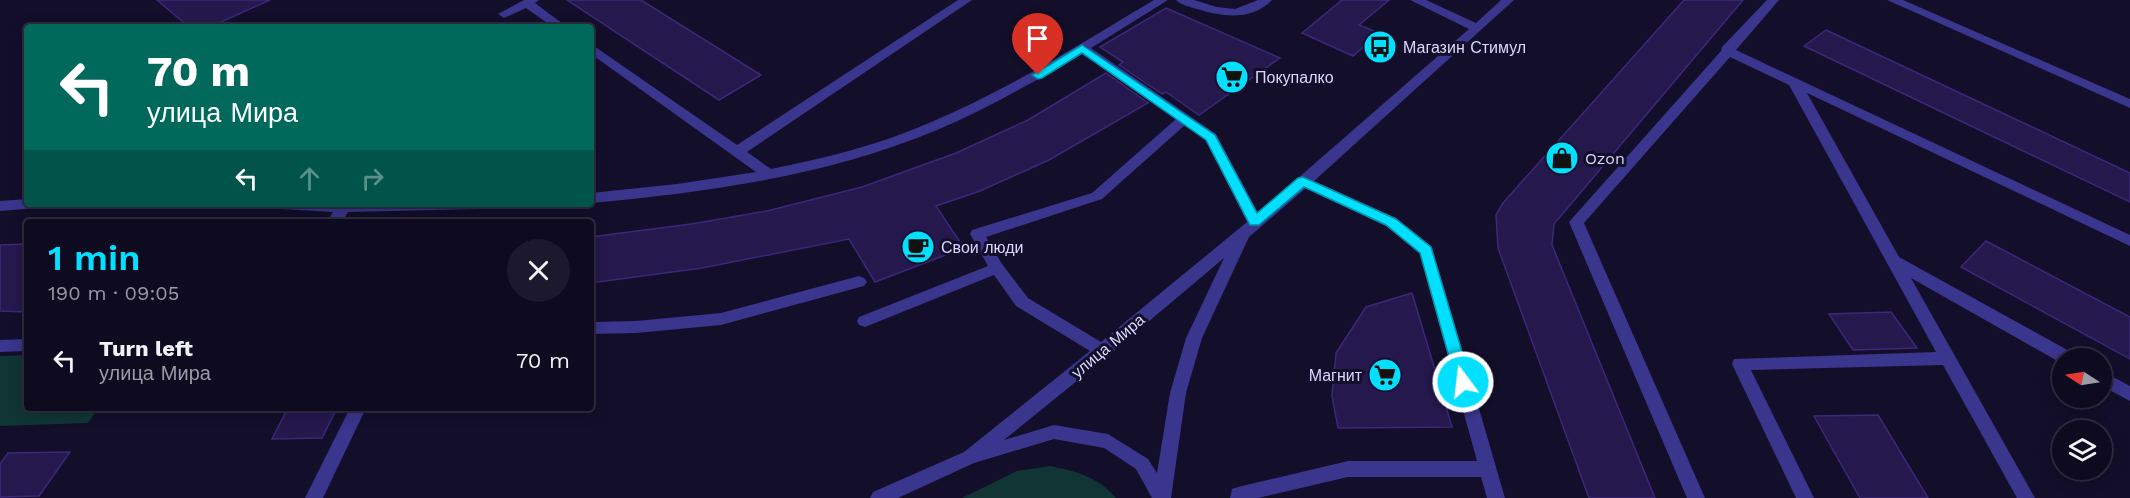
<!DOCTYPE html>
<meta charset="utf-8">
<style>
:root{--surface:#0e0a20;--page:#1c182d;--text:#f1f3f6;--muted:#9b9aa5;--line:#2e2b3e;--accent:#03dfff}
body{margin:0;font-family:"Work Sans",sans-serif;background:var(--page);color:var(--text);height:100vh;display:flex;flex-direction:column;font-size:22px;white-space:nowrap}
*{box-sizing:border-box;margin:0}
p{font-size:20px;color:var(--muted)}
.icon{flex:none;width:33px;height:33px;fill:none;stroke:currentColor;stroke-width:2;stroke-linecap:round;stroke-linejoin:round}
.map{position:relative;flex:1;overflow:hidden}
.panel{position:absolute;left:24px;top:219px;width:570px;height:192px;display:flex;flex-direction:column;background:var(--surface);border-radius:6px;box-shadow:0 3px 15px #0003,0 0 0 2px var(--line)}
.panel>*{flex:none}
.hud{position:absolute;left:24px;top:24px;width:570px;height:183px;border-radius:6px;box-shadow:0 3px 15px #0003,0 0 0 2px var(--line);background:#00695c;color:#fff;overflow:hidden}
.needle{width:39px;rotate:282deg}
.controls{position:absolute;left:2052px;top:348px;display:grid;gap:12px}
.controls a{display:grid;place-items:center;width:60px;height:60px;border-radius:50%;background:var(--surface);box-shadow:0 3px 15px #0003,0 0 0 2px var(--line);font-size:30px}
.pin{position:absolute;display:grid;place-items:center;width:51px;height:51px;color:#fff;margin:-62px -26px;border-radius:50% 50% 50% 0;rotate:-45deg;box-shadow:0 0 6px #0007}
.pin .icon{rotate:45deg}
.me{position:absolute;width:66px;margin:-33px;rotate:345deg;stroke-linejoin:round;filter:drop-shadow(0 0 4px #0008)}
.turn{display:flex;align-items:center;gap:21px;height:126px;padding:0 24px;font-size:27px}
.turn .icon{width:78px;height:78px;stroke-width:2.5}
.turn b{display:block;font-size:42px;line-height:51px}
.lanes{display:flex;align-items:center;height:57px;padding:0 24px;background:#0003;justify-content:center;gap:30px;direction:ltr}
.lanes .off{opacity:.35}
.round{display:grid;place-items:center;flex:none;width:63px;height:63px;border-radius:32px;background:var(--page)}
.head{display:flex;align-items:center;justify-content:space-between;height:102px;padding:0 24px}
h1{font-size:36px;font-weight:600;line-height:45px;color:var(--accent)}
ul{padding:0;list-style:none}
li{display:flex;align-items:center;gap:18px;height:78px;padding:0 24px}
li div{flex:1}
li b{display:block;font-size:22px}
li em{font-style:normal}
.map>svg:first-child{display:block}
.green{fill:#103534}
.building{fill:#24184d;stroke:#3b287b;stroke-width:1.5}
.lines{fill:none;stroke-linecap:round;stroke-linejoin:round}
.minor{fill:#3a358d;fill-rule:evenodd}
.route{fill:#03dfff;stroke:#0291a6;stroke-width:1.5}
.labels{text-anchor:middle;dominant-baseline:central;stroke-width:6;stroke-linejoin:round;paint-order:stroke}
.poi-label{font-size:16px;fill:#dcd7ff;stroke:#130e2a;text-anchor:start}
.street-label{font-size:16px;fill:#dcd7ff;stroke:#130e2a}
</style>
<div class="map">
<svg width="2130" height="498" viewBox="0 0 2130 498">
<rect width="100%" height="100%" fill="#130e2a"/>
<g class="green">
<polygon points="27,355 27,408 98,408 88,423 0,426 0,356"/>
<path d="M1050 466C1076 471 1098 477 1116 498H962L1017 471Z"/>
</g>
<g class="building">
<polygon points="157,0 270,0 210,27 189,27"/>
<polygon points="567,0 641,0 761,75 719,100"/>
<polygon points="1342,0 1389,0 1359,25 1379,33 1353,56 1302,33"/>
<polygon points="1684,0 1743,0 1554,224 1552,245 1655,498 1589,498 1498,248 1496,215 1503,203"/>
<polygon points="1166,8 1280,58 1199,115 1166,92 1162,94 1119,65 1123,62 1100,47"/>
<polygon points="1826,30 2130,173 2130,202 1804,46"/>
<polygon points="1106,73 1148,103 1049,160 980,191 936,206 964,248 875,282 849,239 702,268 591,283 591,237 691,224 767,211 862,187 956,153 1028,120"/>
<polygon points="1986,241 2130,317 2130,359 1961,267"/>
<polygon points="27,244 27,312 0,311 0,245"/>
<polygon points="1412,293 1452,427 1338,428 1332,396 1336,353 1366,307"/>
<polygon points="1891,312 1917,348 1853,350 1829,314"/>
<polygon points="288,408 337,408 322,438 272,439"/>
<polygon points="1878,415 1928,498 1860,498 1814,416"/>
<polygon points="70,452 39,496 0,497 0,464 8,453"/>
</g>
<g class="lines">
<g class="minor">
<polygon points="524,0 539,0 535,3 567,27 553,27 526,8 504,18 498,14"/>
<path d="M958 0H972L747 152 771 169C825 158 879 145 929 123 1008 90 1080 44 1154 0H1168L1091 48 1216 134 1258 213 1469 29 1410 0H1426L1476 23 1501 0H1514L1314 181 1396 218 1432 247 1505 498H1487L1481 477H1348L1258 498H1230L1232 489 1238 487 1348 461H1477L1420 254 1386 226 1306 188 1249 237 1202 338 1186 393 1171 498H1152L1136 469 1104 448 1054 439 974 463 898 498H870L873 492 964 452 1090 351 1016 306 994 275 865 327 859 325 857 321 859 317 988 266 970 234 972 230 1092 193 1176 119 1082 54C1035 81 987 109 937 130 827 176 709 192 591 203V193L677 184 756 172 591 54V44L737 145ZM1185 125 1206 140 1247 222 1101 342 1028 298 1002 264 986 237 1102 199ZM1224 258 1186 338 1170 393 1157 473 1148 459 1108 434 1054 425 1004 440 1109 355Z"/>
<path d="M1176 0H1194L1217 7 1235 9 1258 0H1272C1252 21 1222 17 1197 9 1190 7 1181 5 1176 0Z"/>
<polygon points="1767,0 1779,0 1736,50 2130,235 2130,246 1807,93 1899,257 2073,353 2075,358 2062,358 2061,363 1911,278 2035,498 2017,498 1943,365 1751,370 1814,498 1796,498 1732,364 1734,359 1936,352 1789,85 1730,57 1584,223 1705,498 1687,498 1569,222 1721,51 1722,47"/>
<polygon points="1887,0 1903,0 2130,99 2130,108"/>
<polygon points="27,199 27,204 37,204 35,208 0,211 0,201"/>
<polygon points="274,204 486,204 479,209 348,212 342,222 327,222 333,212 281,209"/>
<polygon points="859,276 864,278 867,282 864,286 721,325 636,333 591,334 591,322 636,321 721,313"/>
<polygon points="27,339 27,351 0,352 0,340"/>
<polygon points="2102,371 2130,386 2130,401 2102,386"/>
<polygon points="350,408 366,408 323,498 305,498"/>
</g>
</g>
<polygon class="route" points="1082,45 1215,135 1257,213 1298,178 1303,177 1396,219 1431,247 1471,382 1468,386 1458,386 1456,382 1420,253 1386,225 1304,187 1259,225 1250,225 1206,140 1082,53 1042,78 1038,79 1032,75"/>
<defs>
<g id="bus-disc" transform="scale(1.725)"><circle r="9.5" fill="#03dfff" stroke="#130e2a"/><path d="M-5-6H5V4H4V6H2V4H-2V6H-4V4H-5ZM-3.5-4V0h7V-4ZM-3.5 1.2v1.5H-2V1.2ZM2 1.2v1.5H3.5V1.2Z" fill="#111"/></g>
<g id="supermarket-disc" transform="scale(1.725)"><circle r="9.5" fill="#03dfff" stroke="#130e2a"/><path d="M-6-5.5h2.5l.6 2H6L4.5 2H-2.5L-4.4-4H-6ZM-1.5 3.2a1.3 1.3 0 1 0 .1 0ZM3 3.2a1.3 1.3 0 1 0 .1 0Z" fill="#111"/></g>
<g id="shop-disc" transform="scale(1.725)"><circle r="9.5" fill="#03dfff" stroke="#130e2a"/><path d="M-5-2.5h2.3a2.7 3.5 0 0 1 5.4 0H5L5.5 6h-11ZM-1.5-2.5h3a1.5 2.3 0 0 0-3 0Z" fill="#111"/></g>
<g id="cafe-disc" transform="scale(1.725)"><circle r="9.5" fill="#03dfff" stroke="#130e2a"/><path d="M-5.5-4.5H6V0H3Q3 3.5 0 3.5H-2.5Q-5.5 3.5-5.5 0ZM3-3.2v2h1.7v-2ZM-6 4.5H4V6H-6Z" fill="#111"/></g>
</defs>
<g fill-rule="evenodd">
<use href="#bus-disc" x="1380" y="47"/>
<use href="#supermarket-disc" x="1232" y="77"/>
<use href="#shop-disc" x="1562" y="158"/>
<use href="#cafe-disc" x="918" y="247"/>
<use href="#supermarket-disc" x="1385" y="375"/>
</g>
<g class="labels">
<g class="poi-label">
<text x="1403" y="47">Магазин Стимул</text>
<text x="1255" y="77">Покупалко</text>
<text x="1585" y="158">Ozon</text>
<text x="941" y="247">Свои люди</text>
<text x="1362" y="375" text-anchor="end">Магнит</text>
</g>
<g class="street-label">
<text transform="translate(1108 346) rotate(-40)">улица Мира</text>
</g>
</g>
</svg>
<div class="controls">
<a><svg class="needle" viewBox="-14 -14 28 28"><path d="M0-13l5 13h-10z" fill="#e53935"/><path d="M0 13l5-13h-10z" fill="#9b9aa5"/></svg></a>
<a><svg class="icon" aria-label="layers" viewBox="0 0 24 24"><path d="M12 4l9 5-9 5-9-5zM3 14l9 5 9-5"/></svg></a>
</div>
<div class="pin" style="left:1038px;top:75px;background:#d93025"><svg class="icon" aria-label="arrive" viewBox="0 0 24 24"><path d="M6 21V4h12l-3 4 3 4H6"/></svg></div>
<svg class="me" style="left:1463px;top:382px" viewBox="-20 -20 40 40"><circle r="17" fill="#03dfff" stroke="#fff" stroke-width="3"/><path d="M0-11L8 9 0 5-8 9z" fill="#fff"/></svg>
<div class="hud">
<div class="turn"><svg class="icon" aria-label="left" viewBox="0 0 24 24"><path d="M17 20v-9H6M10 6l-5 5 5 5"/></svg><div><b>70 m</b>улица Мира</div></div>
<div class="lanes"><svg class="icon" aria-label="left" viewBox="0 0 24 24"><path d="M17 20v-9H6M10 6l-5 5 5 5"/></svg><svg class="icon off" aria-label="ahead" viewBox="0 0 24 24"><path d="M12 20V5M6 11l6-6 6 6"/></svg><svg class="icon off" aria-label="right" viewBox="0 0 24 24"><path d="M7 20v-9h11M14 6l5 5-5 5"/></svg></div>
</div>
<section class="panel">
<div class="head"><div><h1>1 min</h1><p>190 m · 09:05</p></div><a class="round"><svg class="icon" aria-label="close" viewBox="0 0 24 24"><path d="M6 6l12 12M18 6L6 18"/></svg></a></div>
<ul>
<li><svg class="icon" aria-label="left" viewBox="0 0 24 24"><path d="M17 20v-9H6M10 6l-5 5 5 5"/></svg><div><b>Turn left</b><p>улица Мира</p></div><em>70 m</em></li>
</ul>
</section>
</div>
